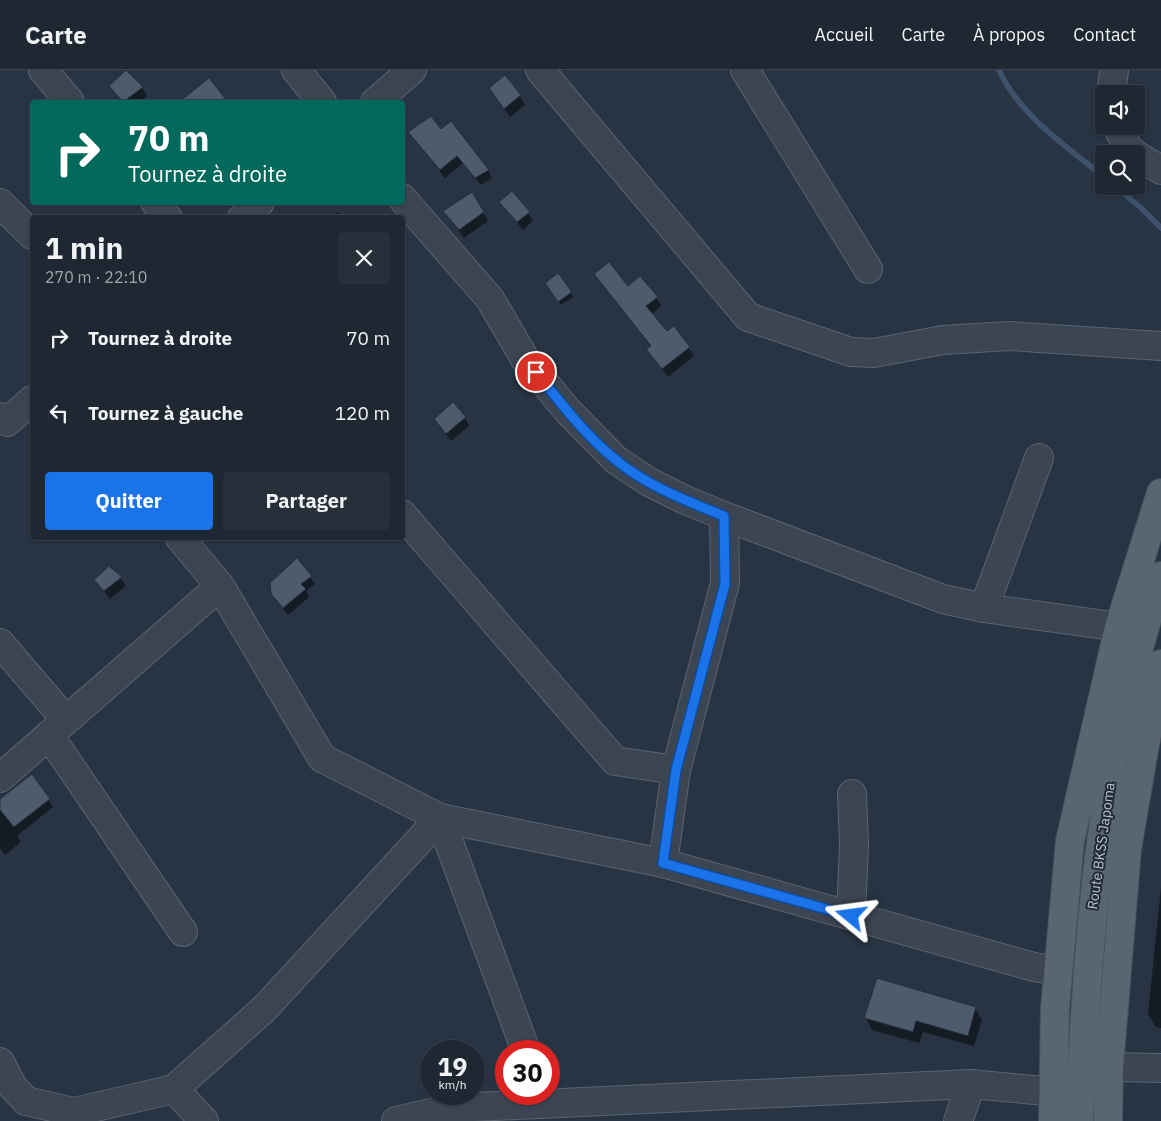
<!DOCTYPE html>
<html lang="fr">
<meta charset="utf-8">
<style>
:root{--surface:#1e2732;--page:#262f3a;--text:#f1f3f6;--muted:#a1a5ac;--line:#3c444d;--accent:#1a73e8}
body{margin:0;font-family:"IBM Plex Sans",sans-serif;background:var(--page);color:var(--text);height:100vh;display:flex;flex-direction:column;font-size:19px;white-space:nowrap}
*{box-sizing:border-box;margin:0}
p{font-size:16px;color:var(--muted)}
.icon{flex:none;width:28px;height:28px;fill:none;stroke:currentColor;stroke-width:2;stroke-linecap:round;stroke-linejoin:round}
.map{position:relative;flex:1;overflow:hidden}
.side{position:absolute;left:30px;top:145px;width:375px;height:325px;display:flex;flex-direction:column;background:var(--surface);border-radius:5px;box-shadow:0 1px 4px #0004,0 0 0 1px var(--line)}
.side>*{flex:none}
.top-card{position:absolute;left:30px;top:30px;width:375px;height:105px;border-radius:5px;box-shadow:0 1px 4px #0004,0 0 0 1px var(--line);background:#00695c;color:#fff;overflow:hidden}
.controls{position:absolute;left:1095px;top:15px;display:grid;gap:10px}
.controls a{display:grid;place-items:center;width:50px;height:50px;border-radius:5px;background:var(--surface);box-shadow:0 1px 4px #0004,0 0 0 1px var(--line);font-size:25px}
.speed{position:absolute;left:420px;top:970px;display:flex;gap:10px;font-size:25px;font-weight:700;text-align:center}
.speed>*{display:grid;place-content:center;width:65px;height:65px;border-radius:50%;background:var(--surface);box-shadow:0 1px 4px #0004,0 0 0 1px var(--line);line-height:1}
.speed small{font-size:12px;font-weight:400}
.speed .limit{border:8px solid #d22;background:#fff;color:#111}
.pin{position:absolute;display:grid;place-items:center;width:42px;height:42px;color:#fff;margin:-21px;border:2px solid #fff;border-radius:50%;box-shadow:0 1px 5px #0007}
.me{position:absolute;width:55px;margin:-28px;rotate:286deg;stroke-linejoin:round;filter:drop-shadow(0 0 4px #0008)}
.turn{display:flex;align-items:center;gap:18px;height:105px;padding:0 15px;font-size:22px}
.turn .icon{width:65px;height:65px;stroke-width:2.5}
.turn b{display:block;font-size:35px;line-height:42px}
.round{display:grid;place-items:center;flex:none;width:52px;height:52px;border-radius:5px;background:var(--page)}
.summary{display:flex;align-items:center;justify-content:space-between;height:85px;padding:0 15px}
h1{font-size:30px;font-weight:800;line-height:38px}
.action{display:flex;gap:10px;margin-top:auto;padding:10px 15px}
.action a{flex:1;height:58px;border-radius:5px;background:var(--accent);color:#fff;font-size:20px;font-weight:800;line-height:58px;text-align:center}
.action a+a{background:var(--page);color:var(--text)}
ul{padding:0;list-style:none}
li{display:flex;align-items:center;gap:15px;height:75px;padding:0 15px}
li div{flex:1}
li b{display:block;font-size:19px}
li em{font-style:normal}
header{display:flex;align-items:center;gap:30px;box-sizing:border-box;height:70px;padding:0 25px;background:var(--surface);border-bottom:1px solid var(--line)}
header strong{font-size:24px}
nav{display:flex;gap:28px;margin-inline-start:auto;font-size:18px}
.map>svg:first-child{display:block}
.shadow{fill:#0007}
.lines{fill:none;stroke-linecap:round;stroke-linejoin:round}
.stream{stroke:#3e526c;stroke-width:5.5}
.building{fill:#4e5b6c;stroke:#232d3a}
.minor-casing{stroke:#5a6470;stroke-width:30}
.major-casing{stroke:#464f5c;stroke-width:30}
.minor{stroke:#3c4653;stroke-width:28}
.major{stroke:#5a6572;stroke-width:28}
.route-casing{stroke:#114b97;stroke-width:12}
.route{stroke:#1a73e8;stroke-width:9}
.labels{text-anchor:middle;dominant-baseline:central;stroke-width:4;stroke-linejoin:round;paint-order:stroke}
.street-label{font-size:14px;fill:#b9c1cc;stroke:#202b38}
</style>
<header>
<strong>Carte</strong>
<nav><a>Accueil</a><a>Carte</a><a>À propos</a><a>Contact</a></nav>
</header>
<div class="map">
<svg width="1161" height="1051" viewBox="0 0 1161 1051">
<rect width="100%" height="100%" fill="#283443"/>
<g class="shadow">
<polygon points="110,16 142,17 147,26 139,32 122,32"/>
<polygon points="490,19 520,26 525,35 510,47"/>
<polygon points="190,25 224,29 226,32 194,32"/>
<polygon points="441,60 488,100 492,108 481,115 463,93 445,108 409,62"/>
<polygon points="472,124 488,151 464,168 445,142"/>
<polygon points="501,132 528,143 533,151 523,160"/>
<polygon points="338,142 342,148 330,148"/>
<polygon points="596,205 657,228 661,236 652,244 667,263 689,278 694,286 668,307 648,280 651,277"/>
<polygon points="549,217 571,223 573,227 561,235"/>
<polygon points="465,348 469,356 451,371 435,349"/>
<polygon points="297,490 315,514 306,521 309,527 288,545 272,524"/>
<polygon points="121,508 126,516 110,529 96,510"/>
<polygon points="32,706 53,737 17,766 21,772 5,785 0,778 0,731"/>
<polygon points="1161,817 1161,958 1156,957 1148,944"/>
<polygon points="975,938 982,950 974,976 923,962 919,973 872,960 866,948"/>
</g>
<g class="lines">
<g class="stream">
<path d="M999 0C1020 46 1066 76 1104 107"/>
<polyline points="1115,116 1140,137 1161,158"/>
</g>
</g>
<g class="building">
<polygon points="126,0 143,17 123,32 109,16"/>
<polygon points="505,5 521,25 504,39 489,18"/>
<polygon points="209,8 228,32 179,32"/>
<polygon points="431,46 441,59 451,51 489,100 475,108 457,86 440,100 408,62"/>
<polygon points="512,121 530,142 517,152 499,132"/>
<polygon points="472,122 484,142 459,160 443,141"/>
<polygon points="609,192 628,216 640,206 658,227 646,236 667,261 674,256 690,277 662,299 646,279 651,276 594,204"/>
<polygon points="558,203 572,222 558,232 545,213"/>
<polygon points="453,332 466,347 446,364 434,349"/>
<polygon points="297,488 312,506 301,514 306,519 283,538 271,524 270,513"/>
<polygon points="109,496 122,507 104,521 94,510"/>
<polygon points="32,704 50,729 14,757 0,740 0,729"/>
<polygon points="877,908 976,937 968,966 916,951 913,962 864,948"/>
</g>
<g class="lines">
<g class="minor-casing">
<g id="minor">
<polyline points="43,0 70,32"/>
<polyline points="296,0 322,32"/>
<polyline points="540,0 748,247 851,282 874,283 943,270 1009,266 1161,276"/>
<polyline points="745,0 868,199"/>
<polyline points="1111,24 1114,0"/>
<polyline points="375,32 412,0"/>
<polyline points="1117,56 1129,80 1135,84"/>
<polyline points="1136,85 1161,100"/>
<polyline points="402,128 490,229 525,289 567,340 616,390 649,412 683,429 724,446 943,529 984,538 1119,557"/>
<polyline points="155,132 168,148"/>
<polyline points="0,133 32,165"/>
<polyline points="242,148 260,132"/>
<polyline points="0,347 7,352 32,330"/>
<polyline points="402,444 615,691 676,700"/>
<polyline points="180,468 220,516 322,688 440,748 663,793 1034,897 1058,901"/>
<polyline points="984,538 1039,388"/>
<polyline points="0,573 66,650"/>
<polyline points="49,665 183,862"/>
<polyline points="0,708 220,516"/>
<polyline points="663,793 676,700 725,513 724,446"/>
<polyline points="851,845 854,774 852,724"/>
<polyline points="0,992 13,1017 26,1031 74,1042 174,1019 264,939 440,748 526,981"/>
<polyline points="1109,997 1161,998"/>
<polyline points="174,1019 204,1051"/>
<polyline points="396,1051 452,1038 971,1014 1055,1022"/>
<polyline points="958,1051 971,1014"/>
</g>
</g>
<g class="major-casing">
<g id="major">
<polyline points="1053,1051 1055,938 1070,771 1119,557 1161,423"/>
<path d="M1079 1051C1089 862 1099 687 1161 506"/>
<polyline points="1108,1051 1109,997 1127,779 1145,674 1161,594"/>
</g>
</g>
<use href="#minor" class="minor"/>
<use href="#major" class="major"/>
</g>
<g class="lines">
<g class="route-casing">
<path id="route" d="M536 302C560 332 585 365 616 390 647 416 687 431 724 446L725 514 676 700 663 793 851 846"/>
</g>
<use href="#route" class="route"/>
</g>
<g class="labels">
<g class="street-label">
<text transform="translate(1101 776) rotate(-82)">Route BKSS Japoma</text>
</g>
</g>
</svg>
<div class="controls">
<a><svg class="icon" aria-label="sound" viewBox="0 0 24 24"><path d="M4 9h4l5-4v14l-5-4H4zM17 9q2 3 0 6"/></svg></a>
<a><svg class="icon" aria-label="search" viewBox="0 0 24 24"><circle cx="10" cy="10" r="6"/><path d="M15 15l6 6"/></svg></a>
</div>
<div class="speed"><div>19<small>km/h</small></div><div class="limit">30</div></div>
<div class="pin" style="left:536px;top:302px;background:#d93025"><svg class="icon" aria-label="arrive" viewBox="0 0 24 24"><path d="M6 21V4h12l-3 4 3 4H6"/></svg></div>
<svg class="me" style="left:851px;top:846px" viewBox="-20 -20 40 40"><path d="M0-17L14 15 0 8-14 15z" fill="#1a73e8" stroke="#fff" stroke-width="4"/></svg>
<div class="top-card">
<div class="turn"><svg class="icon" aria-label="right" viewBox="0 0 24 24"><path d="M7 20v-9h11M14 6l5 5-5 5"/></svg><div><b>70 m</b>Tournez à droite</div></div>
</div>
<section class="side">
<div class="summary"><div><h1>1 min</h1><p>270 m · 22:10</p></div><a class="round"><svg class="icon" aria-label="close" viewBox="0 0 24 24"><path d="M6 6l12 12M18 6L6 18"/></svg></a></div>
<ul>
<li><svg class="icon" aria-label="right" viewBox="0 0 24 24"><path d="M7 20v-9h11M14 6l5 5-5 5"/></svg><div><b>Tournez à droite</b></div><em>70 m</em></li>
<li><svg class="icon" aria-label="left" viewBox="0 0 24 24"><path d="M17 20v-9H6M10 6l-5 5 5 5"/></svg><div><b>Tournez à gauche</b></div><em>120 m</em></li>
</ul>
<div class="action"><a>Quitter</a><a>Partager</a></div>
</section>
</div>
